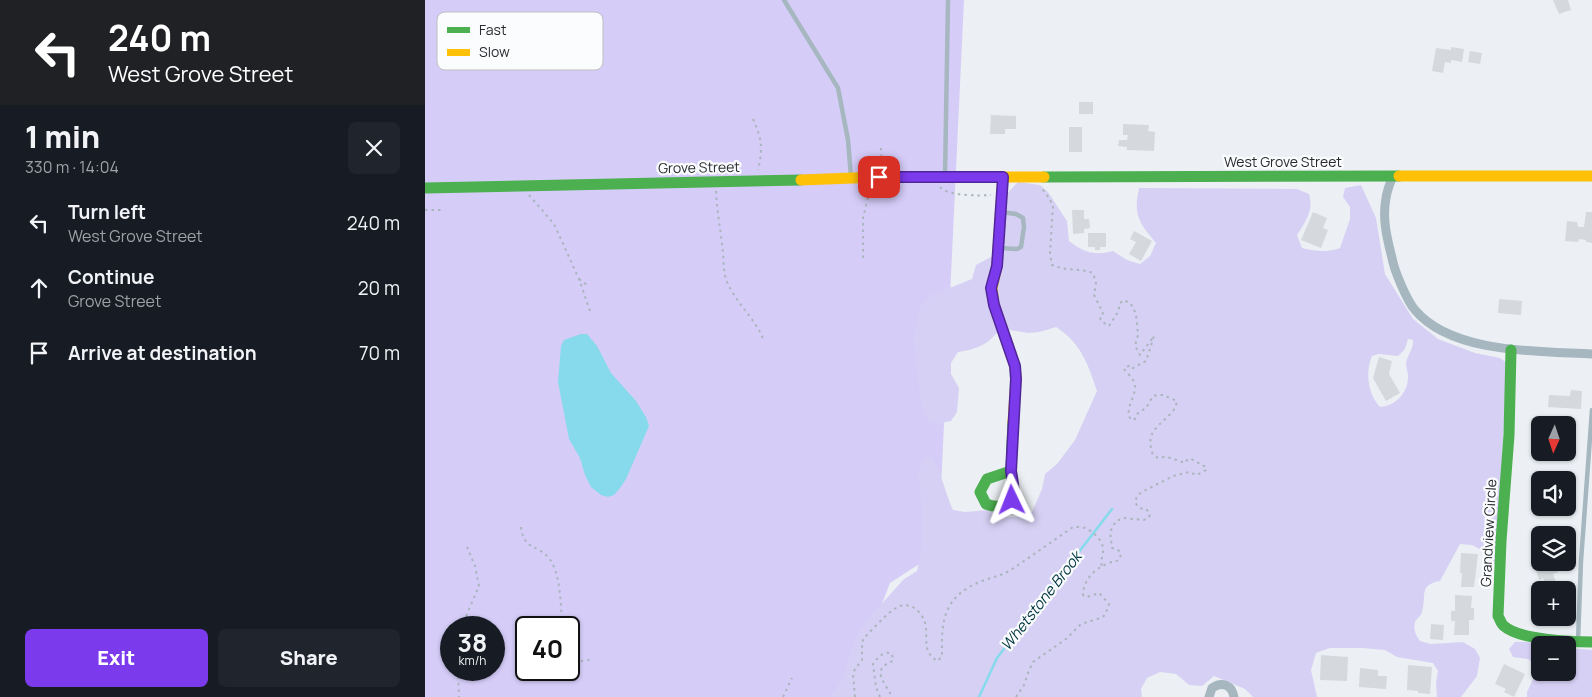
<!DOCTYPE html>
<meta charset="utf-8">
<style>
:root{--surface:#171b24;--page:#20242c;--text:#f1f3f6;--muted:#9ea1a6;--accent:#7c3aed}
body{margin:0;font-family:Manrope,sans-serif;background:var(--page);color:var(--text);height:100vh;display:flex;flex-direction:column;font-size:19px;white-space:nowrap}
*{box-sizing:border-box;margin:0}
p{font-size:16px;color:var(--muted)}
.icon{flex:none;width:28px;height:28px;fill:none;stroke:currentColor;stroke-width:2;stroke-linecap:round;stroke-linejoin:round}
.map{position:relative;flex:1;overflow:hidden}
.drawer{display:flex;flex-direction:column;background:var(--surface);width:425px}
.drawer>*{flex:none}
.guide{background:#202124;color:#fff;overflow:hidden}
.needle{width:32px;rotate:183deg}
.controls{position:absolute;left:1106px;top:416px;display:grid;gap:10px}
.controls a{display:grid;place-items:center;width:45px;height:45px;border-radius:8px;background:var(--surface);box-shadow:0 1px 4px #0004;font-size:25px}
.speed{position:absolute;left:15px;top:616px;display:flex;gap:10px;font-size:25px;font-weight:700;text-align:center}
.speed>*{display:grid;place-content:center;width:65px;height:65px;border-radius:50%;background:var(--surface);box-shadow:0 1px 4px #0004;line-height:1}
.speed small{font-size:12px;font-weight:400}
.speed .limit{border:2px solid #111;border-radius:8px;background:#fff;color:#111}
.pin{position:absolute;display:grid;place-items:center;width:42px;height:42px;color:#fff;margin:-21px;border-radius:10px;box-shadow:0 2px 8px #0006}
.me{position:absolute;width:55px;margin:-28px;rotate:358deg;stroke-linejoin:round;filter:drop-shadow(0 0 4px #0008)}
.turn{display:flex;align-items:center;gap:18px;height:105px;padding:0 25px;font-size:22px}
.turn .icon{width:65px;height:65px;stroke-width:2.5}
.turn b{display:block;font-size:35px;line-height:42px}
.round{display:grid;place-items:center;flex:none;width:52px;height:52px;border-radius:8px;background:var(--page)}
.head{display:flex;align-items:center;justify-content:space-between;height:85px;padding:0 25px}
h1{font-size:30px;font-weight:800;line-height:38px}
.cta{display:flex;gap:10px;margin-top:auto;padding:10px 25px}
.cta a{flex:1;height:58px;border-radius:8px;background:var(--accent);color:#fff;font-size:20px;font-weight:800;line-height:58px;text-align:center}
.cta a+a{background:var(--page);color:var(--text)}
ul{padding:0;list-style:none}
li{display:flex;align-items:center;gap:15px;height:65px;padding:0 25px}
li div{flex:1}
li b{display:block;font-size:19px}
li em{font-style:normal}
main{display:flex;flex:1;min-height:0}
.map>svg:first-child{display:block}
.green{fill:#d5cdf8;fill-rule:evenodd}
.forest{fill:#d6d0f4;fill-rule:evenodd}
.water{fill:#86daeb}
.lines{fill:none;stroke-linecap:round;stroke-linejoin:round}
.stream{stroke:#86daeb;stroke-width:2.5}
.building{fill:#d5d8dc}
.path{stroke:#abb5bd;stroke-width:2;stroke-dasharray:2.5 4;stroke-linecap:butt}
.lane{stroke:#a6b7c0;stroke-width:4.5}
.street{stroke:#a6b7c0;stroke-width:9}
.fast{stroke:#4caf50;stroke-width:11}
.slow{stroke:#ffc107;stroke-width:11}
.route-casing{stroke:#51269a;stroke-width:12}
.route{stroke:#7c3aed;stroke-width:9}
.labels{text-anchor:middle;dominant-baseline:central;stroke-width:4.5;stroke-linejoin:round;paint-order:stroke}
.street-label{font-size:14px;fill:#282b2e;stroke:#fbfcfe}
.water-label{font-size:15px;font-style:italic;fill:#003740;stroke:#fbfcfe}
.key{fill:#fbfcfe;stroke:#bcbdc0;stroke-width:1}
.key-label{font-size:14px;fill:#282b2e}
</style>
<main>
<section class="drawer">
<div class="guide">
<div class="turn"><svg class="icon" aria-label="left" viewBox="0 0 24 24"><path d="M17 20v-9H6M10 6l-5 5 5 5"/></svg><div><b>240 m</b>West Grove Street</div></div>
</div>
<div class="head"><div><h1>1 min</h1><p>330 m · 14:04</p></div><a class="round"><svg class="icon" aria-label="close" viewBox="0 0 24 24"><path d="M6 6l12 12M18 6L6 18"/></svg></a></div>
<ul>
<li><svg class="icon" aria-label="left" viewBox="0 0 24 24"><path d="M17 20v-9H6M10 6l-5 5 5 5"/></svg><div><b>Turn left</b><p>West Grove Street</p></div><em>240 m</em></li>
<li><svg class="icon" aria-label="ahead" viewBox="0 0 24 24"><path d="M12 20V5M6 11l6-6 6 6"/></svg><div><b>Continue</b><p>Grove Street</p></div><em>20 m</em></li>
<li><svg class="icon" aria-label="arrive" viewBox="0 0 24 24"><path d="M6 21V4h12l-3 4 3 4H6"/></svg><div><b>Arrive at destination</b></div><em>70 m</em></li>
</ul>
<div class="cta"><a>Exit</a><a>Share</a></div>
</section>
<div class="map">
<svg width="1167" height="697" viewBox="0 0 1167 697">
<rect width="100%" height="100%" fill="#ecf0f4"/>
<path class="green" d="M0 0H539L513 552 465 583 421 697H0ZM26 628H69V670H26ZM101 628H144V670H101Z"/>
<g class="forest">
<path d="M593 182 615 185 623 192 642 221 644 241C660 253 669 256 688 251L702 260 715 264 725 256 731 243C714 223 708 215 714 188L872 189 884 194C889 210 881 221 872 235L877 248C891 251 901 253 915 248L925 219V207L918 197 920 188 936 185 951 218 960 274 988 319 1013 339 1050 353 1075 358 1082 363 1072 555 1068 570 1062 568 1060 552 1047 545 1035 544 1015 581C993 585 1002 596 997 612 996 616 992 618 990 622 988 629 991 636 995 641L1006 644 1038 642 1050 649 1055 658 1052 676 1036 697H1012L1011 683 1013 671 1008 663 972 657 960 650 937 648H905L891 653 886 670 892 697H828L820 689 789 676 777 686 764 685 751 674 735 672 722 678 716 689 717 697H406L420 674 429 640 442 620 479 579 492 571C497 551 498 530 497 510 496 492 489 472 500 457H507C517 473 520 493 528 510L540 512 563 510 581 517H598L607 512 617 489 620 474 632 464 650 440 672 391C663 364 656 343 631 327 622 330 612 333 603 333 593 332 586 329 574 330 563 345 552 349 533 352L526 363V374L534 388 532 412 526 421 512 424 503 420 496 406 489 338 495 307 507 295 547 279 551 265 581 249C577 241 573 216 574 207 576 199 588 187 593 182ZM983 339 988 340C988 351 983 353 981 363 981 367 982 370 983 375 984 391 972 406 955 407 943 394 940 372 947 356L954 354 973 356 980 349Z"/>
<polygon points="1090,642 1102,642 1119,645 1115,645 1115,672 1142,672 1143,648 1167,650 1167,697 1102,697 1102,692 1108,679 1109,664 1103,659 1088,657 1084,649"/>
</g>
<polygon class="water" points="156,334 162,334 172,346 186,373 211,401 221,417 224,426 201,479 195,488 189,495 183,497 176,495 166,487 160,475 155,458 144,439 133,382 136,346 139,340"/>
<g class="lines">
<polyline class="stream" points="554,697 572,658 687,509"/>
</g>
<g class="building">
<polygon points="1128,0 1143,0 1146,10 1134,14"/>
<polygon points="1026,47 1039,49 1037,62 1026,60 1026,63 1020,62 1018,73 1007,71 1011,48 1026,50"/>
<polygon points="1045,51 1057,53 1055,64 1043,62"/>
<rect x="654" y="102" width="14" height="12"/>
<polygon points="566,115 591,116 591,129 580,129 580,134 565,134"/>
<polygon points="698,124 724,125 723,131 730,132 729,151 702,150 702,147 693,146 694,140 702,140 703,135 698,135"/>
<rect x="644" y="127" width="13" height="25"/>
<polygon points="647,210 659,210 659,219 664,219 665,228 659,229 659,233 648,234"/>
<polygon points="888,212 902,218 898,228 903,230 896,248 876,240"/>
<polygon points="1161,212 1167,212 1167,243 1161,242 1161,240 1154,239 1153,242 1140,241 1142,221 1152,222 1153,227 1159,227"/>
<polygon points="709,231 727,241 716,261 704,254 711,242 705,239"/>
<polygon points="663,233 681,233 681,247 675,247 675,250 670,250 670,247 663,247"/>
<polygon points="1074,299 1097,301 1096,315 1073,313"/>
<polygon points="954,357 967,361 964,374 975,393 961,401 948,378"/>
<polygon points="1146,390 1157,391 1156,409 1123,407 1124,395 1145,396"/>
<rect x="1121" y="452" width="18" height="9"/>
<polygon points="1142,492 1148,493 1147,511 1129,509 1129,508 1142,508"/>
<polygon points="1036,553 1053,554 1049,587 1036,587 1037,573 1035,573"/>
<polygon points="1121,562 1129,562 1133,572 1128,574 1133,588 1126,590 1123,590 1118,578 1114,580 1110,567"/>
<polygon points="1030,595 1047,596 1046,608 1049,608 1049,620 1044,620 1044,635 1029,635 1030,621 1026,621 1026,611 1030,611"/>
<polygon points="1006,624 1019,625 1018,640 1005,639"/>
<polygon points="896,655 923,657 922,681 895,680"/>
<polygon points="1079,664 1100,674 1089,697 1079,692 1081,689 1070,684"/>
<polygon points="983,665 1007,667 1005,694 993,693 993,691 982,690"/>
<polygon points="935,668 953,670 953,676 962,676 961,689 934,687"/>
</g>
<g class="lines">
<g class="path">
<path d="M328 119C337 139 338 149 333 170"/>
<polyline points="456,148 457,168"/>
<polyline points="464,166 470,160"/>
<path d="M515 187C523 196 554 196 566 195"/>
<path d="M291 191C292 212 296 232 298 253 299 265 298 275 304 286 314 306 331 320 339 341"/>
<polyline points="104,195 129,224 154,279 165,311"/>
<polyline points="0,210 19,210"/>
<polyline points="438,258 438,218 445,189"/>
<polyline points="154,279 162,285"/>
<path d="M96 527C99 552 114 543 126 561 136 577 136 609 137 628"/>
<polyline points="36,628 54,586 50,566 42,547"/>
<polyline points="144,659 147,662 165,660"/>
<polyline points="33,670 34,697"/>
<polyline points="358,697 367,678"/>
<path d="M430 697 428 674 430 669 437 660V642L440 637C448 629 461 614 471 608 485 599 499 613 501 627 502 640 498 654 513 661L517 656C516 619 519 596 557 581 568 577 575 576 586 570L648 527C652 527 657 527 660 528 668 531 677 540 678 548 679 554 675 558 677 568"/>
<path d="M455 697 451 687 448 664C453 657 459 650 467 654L468 661C444 670 461 683 467 697"/>
<path d="M591 697 599 685 603 673 608 662 641 639 656 624 676 618 680 615 684 604 674 593 662 597 658 595C658 580 670 568 684 563 689 561 691 562 695 559L696 553 693 550 687 548 685 532 691 521 699 518 719 520 724 517 725 514 721 509C715 509 713 507 710 502L712 496 717 492 748 476 764 472 772 475 781 470V467L766 459H763L760 463C751 460 742 455 733 458L728 455C719 431 735 426 747 412 750 409 751 405 752 401L738 395H733L728 396 721 408 713 413 710 419 706 420C698 407 714 395 709 382 707 377 702 373 699 369L705 365 708 368 721 361 729 336 715 355 710 346 713 335 711 314 706 304 699 300 695 303 693 312 684 326 676 321 675 317 678 313 669 295 671 283 668 273C654 268 640 271 627 265L625 254 628 205 620 192 616 188"/>
</g>
<g class="lane">
<polyline points="359,0 413,88 423,140 426,177"/>
<polyline points="520,176 523,0"/>
<polyline points="574,248 592,249 596,247 599,227 598,218 591,214 576,212"/>
<polyline points="1153,641 1156,561 1167,410"/>
</g>
<g class="street">
<path d="M968 176C965 183 962 191 961 198 957 219 962 238 967 258 969 270 982 301 990 310 1027 354 1114 351 1167 354"/>
<path d="M784 697 787 688C797 681 807 685 809 697"/>
</g>
<g class="fast">
<polyline points="619,177 974,176"/>
<polyline points="0,188 376,180"/>
<path d="M1086 350 1084 435 1076 541 1073 616C1075 619 1076 624 1079 626 1094 640 1147 642 1167 642"/>
<path d="M586 471 562 479 555 492 561 504C574 509 589 506 588 489 588 482 586 476 586 470 587 454 587 438 588 422"/>
</g>
<g class="slow">
<polyline points="974,176 1167,176"/>
<polyline points="578,177 572,266 567,288 569,305 590,366 591,379 588,422"/>
<polyline points="376,180 454,177 619,177"/>
</g>
</g>
<g class="lines">
<g class="route-casing">
<polyline id="route" points="454,177 578,177 572,266 566,288 569,305 590,366 591,379 586,471 588,484 589,493 587,500"/>
</g>
<use href="#route" class="route"/>
</g>
<g class="labels">
<g class="street-label">
<text x="858" y="161">West Grove Street</text>
<text transform="translate(274 167) rotate(-1)">Grove Street</text>
<text transform="translate(1063 533) rotate(-87)">Grandview Circle</text>
</g>
<g class="water-label">
<text transform="translate(616 601) rotate(-52)">Whetstone Brook</text>
</g>
</g>
<rect x="12" y="12" width="166" height="58" rx="8" class="key"/>
<rect x="22" y="27" width="23" height="6" fill="#4caf50"/>
<rect x="22" y="49" width="23" height="7" fill="#ffc107"/>
<g class="key-label">
<text x="54" y="35">Fast</text>
<text x="54" y="57">Slow</text>
</g>
</svg>
<div class="controls">
<a><svg class="needle" viewBox="-14 -14 28 28"><path d="M0-13l5 13h-10z" fill="#e53935"/><path d="M0 13l5-13h-10z" fill="#9ea1a6"/></svg></a>
<a><svg class="icon" aria-label="sound" viewBox="0 0 24 24"><path d="M4 9h4l5-4v14l-5-4H4zM17 9q2 3 0 6"/></svg></a>
<a><svg class="icon" aria-label="layers" viewBox="0 0 24 24"><path d="M12 4l9 5-9 5-9-5zM3 14l9 5 9-5"/></svg></a>
<a>+</a>
<a>−</a>
</div>
<div class="speed"><div>38<small>km/h</small></div><div class="limit">40</div></div>
<div class="pin" style="left:454px;top:177px;background:#d93025"><svg class="icon" aria-label="arrive" viewBox="0 0 24 24"><path d="M6 21V4h12l-3 4 3 4H6"/></svg></div>
<svg class="me" style="left:587px;top:500px" viewBox="-20 -20 40 40"><path d="M0-17L14 15 0 8-14 15z" fill="#7c3aed" stroke="#fff" stroke-width="4"/></svg>
</div>
</main>
